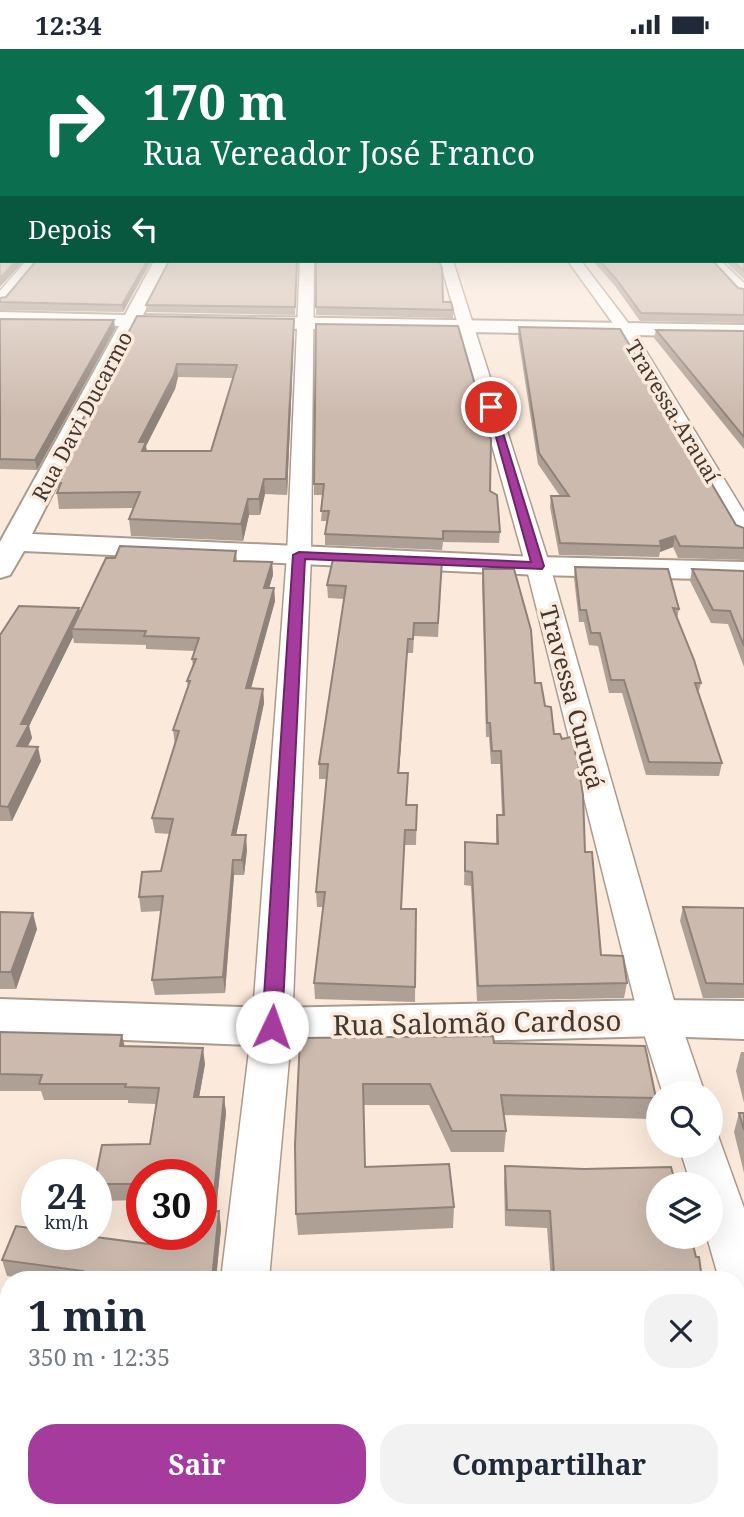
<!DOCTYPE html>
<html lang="pt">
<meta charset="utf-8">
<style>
:root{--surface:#fff;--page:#f2f2f3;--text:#1f2937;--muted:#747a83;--accent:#a43b9d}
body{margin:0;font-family:"Noto Serif",serif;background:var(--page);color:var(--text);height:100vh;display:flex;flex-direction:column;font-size:26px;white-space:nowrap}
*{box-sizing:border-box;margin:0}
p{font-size:23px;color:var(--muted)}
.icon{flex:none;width:38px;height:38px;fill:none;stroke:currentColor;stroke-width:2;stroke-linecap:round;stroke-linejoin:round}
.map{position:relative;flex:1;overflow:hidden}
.drawer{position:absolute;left:0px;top:1222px;width:746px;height:247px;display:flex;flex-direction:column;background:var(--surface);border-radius:28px 28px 0 0;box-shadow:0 7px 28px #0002}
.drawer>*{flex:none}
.guide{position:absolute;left:0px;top:0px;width:746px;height:214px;box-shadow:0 7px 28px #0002;background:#0b6e4f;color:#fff;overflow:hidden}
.controls{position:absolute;left:646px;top:1032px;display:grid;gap:14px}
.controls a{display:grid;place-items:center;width:77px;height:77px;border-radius:50%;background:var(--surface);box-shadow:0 7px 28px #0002;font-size:35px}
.speed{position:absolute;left:21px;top:1110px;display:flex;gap:14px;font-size:35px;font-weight:700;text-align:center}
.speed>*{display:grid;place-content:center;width:91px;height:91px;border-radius:50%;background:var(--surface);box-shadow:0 7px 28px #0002;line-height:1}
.speed small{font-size:18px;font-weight:400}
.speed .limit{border:10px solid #d22;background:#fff;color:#111}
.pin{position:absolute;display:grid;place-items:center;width:60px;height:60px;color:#fff;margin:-30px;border:4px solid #fff;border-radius:50%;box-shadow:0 2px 7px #0007}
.me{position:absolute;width:77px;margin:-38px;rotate:3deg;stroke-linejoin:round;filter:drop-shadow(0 0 5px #0008)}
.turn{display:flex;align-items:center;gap:24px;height:147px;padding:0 28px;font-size:32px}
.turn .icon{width:91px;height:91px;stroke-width:2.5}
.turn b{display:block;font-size:49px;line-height:60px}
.then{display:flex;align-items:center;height:66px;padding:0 28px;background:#0003;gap:14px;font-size:26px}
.round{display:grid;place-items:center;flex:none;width:74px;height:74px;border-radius:28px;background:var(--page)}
.overview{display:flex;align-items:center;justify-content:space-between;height:119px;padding:0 28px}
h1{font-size:42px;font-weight:700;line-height:52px}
.primary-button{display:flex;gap:14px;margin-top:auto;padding:14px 28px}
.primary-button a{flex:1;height:80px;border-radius:28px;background:var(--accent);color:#fff;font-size:28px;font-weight:700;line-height:80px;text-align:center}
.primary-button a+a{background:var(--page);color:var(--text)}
.status{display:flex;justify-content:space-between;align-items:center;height:49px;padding:0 35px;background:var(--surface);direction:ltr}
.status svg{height:19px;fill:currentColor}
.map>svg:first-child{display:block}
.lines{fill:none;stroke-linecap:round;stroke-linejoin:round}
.street-casing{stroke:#ab9b8d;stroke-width:3}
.secondary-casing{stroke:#ab9b8d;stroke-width:4}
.street{fill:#fff;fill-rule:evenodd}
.secondary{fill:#fff;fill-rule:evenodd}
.wall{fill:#afa096;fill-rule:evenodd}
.shaded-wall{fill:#8f827a}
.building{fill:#ccbaae;stroke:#8f827a;stroke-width:2;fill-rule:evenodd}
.route{fill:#a43b9d;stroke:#6b2666;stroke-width:2}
.labels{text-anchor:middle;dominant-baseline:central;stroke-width:7;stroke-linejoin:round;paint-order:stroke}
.far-street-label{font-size:21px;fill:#3f3833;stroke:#fbe9db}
.street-label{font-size:24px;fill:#3f3833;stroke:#fbe9db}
.near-street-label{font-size:28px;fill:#3f3833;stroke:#fbe9db}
</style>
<div class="status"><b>12:34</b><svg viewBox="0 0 49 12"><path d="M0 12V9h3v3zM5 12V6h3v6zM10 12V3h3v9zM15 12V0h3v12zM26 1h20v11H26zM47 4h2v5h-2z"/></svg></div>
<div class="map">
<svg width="744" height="1468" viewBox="0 0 744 1468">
<rect width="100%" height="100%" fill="#fbe9db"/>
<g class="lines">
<g class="street-casing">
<g id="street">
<polygon points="26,212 40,212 5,254 0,255 0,242"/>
<polygon points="300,212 314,212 311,506 292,978 269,1230 221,1230 252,978 287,506"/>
<polygon points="440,212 453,212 550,517 679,969 705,1045 663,1045 639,969 526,517"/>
<polygon points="568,212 581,212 632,279 744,463 744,488 736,486 733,481 617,280"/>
<polygon points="708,212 721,212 744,234 744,246 739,245"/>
<polygon points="710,1082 717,1084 744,1159 744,1254 737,1251 737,1230 719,1230 707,1188 710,1188 710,1136 691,1136 679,1097 710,1097"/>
<polygon points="191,1460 249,1460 248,1468 190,1468"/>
</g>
</g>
<g class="secondary-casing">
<g id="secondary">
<polygon points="154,212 170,212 143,266 744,276 744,288 137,277 32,485 538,508 744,513 744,531 538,526 24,502 10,526 0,529 0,493 119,277 0,275 0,263 125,266"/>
<polygon points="0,950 272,959 659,951 744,952 744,990 659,987 272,997 0,986"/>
</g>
</g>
<use href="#street" class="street"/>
<use href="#secondary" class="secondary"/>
</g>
<g class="wall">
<polygon points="744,160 744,230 725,212 744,212"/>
<polygon points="151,212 123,263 0,261 0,253"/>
<polygon points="169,212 298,212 297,212 295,266 147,263 146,256"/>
<polygon points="316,212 443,253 453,261 453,269 316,266"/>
<polygon points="593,212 713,212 738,239 744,240 744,274 640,272 615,237"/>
<path d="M137 267 294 270V282L287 446 265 445 260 466H249L243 492 131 487 129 470 133 459 59 460 57 444 58 440 57 434 66 415 64 406ZM178 328 233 329 211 402H147L146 397 175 340Z"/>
<polygon points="0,270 114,271 115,280 37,421 0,420"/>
<polygon points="519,278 686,403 736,476 744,479 744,511 678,509 673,498 660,503 659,508 559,506 550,458 551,447 560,447 538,415 518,287"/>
<polygon points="656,281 744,282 744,400 654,289"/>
<polygon points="314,435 490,442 500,483 499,494 443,493 442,501 325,496 325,485 327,472 321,472 323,446 314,446"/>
<polygon points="236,502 237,512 272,513 273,526 269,539 274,539 275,552 251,640 263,640 264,654 236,786 247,801 244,826 234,826 225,944 155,946 152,931 161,862 141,863 139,848 161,822 170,785 155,784 152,769 175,696 173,681 188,638 187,632 193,618 192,610 195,602 146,600 146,596 74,594 73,588 29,677 32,689 27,697 41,712 12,772 0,772 0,586 79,559 80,563 115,509"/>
<polygon points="442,511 438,588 414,587 413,604 407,604 399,724 406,756 417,756 416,796 404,796 401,860 416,860 415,953 315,950 314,934 323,858 317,858 316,843 327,730 319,730 319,715 344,550 328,549 327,536"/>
<polygon points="575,518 679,560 677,570 701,634 698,645 722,714 719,727 646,726 622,644 609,644 598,597 589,596 584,573 579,573 574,529"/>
<polygon points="483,520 535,634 545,657 554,685 585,803 601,906 627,934 624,949 477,952 471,837 464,836 465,793 496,795 496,780 497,766 502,766 500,715 491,715 489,688 486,688 482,532"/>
<polygon points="692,520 744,522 744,618 728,575 711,574 690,532"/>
<polygon points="683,858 744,859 744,949 703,949 680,872"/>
<polygon points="0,863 37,880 16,940 0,940"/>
<polygon points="0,983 125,997 205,1015 199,1048 224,1048 226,1064 216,1163 219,1162 221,1179 216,1230 30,1230 7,1227 2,1211 149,1195 201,1125 142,1125 142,1151 98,1152 96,1143 96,1126 150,1095 156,1055 128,1054 128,1051 44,1051 41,1042 0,1042"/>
<polygon points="300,989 494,994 656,1049 651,1070 504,1066 506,1082 504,1103 451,1103 429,1056 363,1056 365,1118 454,1158 453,1179 298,1186 296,1165"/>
<polygon points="741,1003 744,1003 744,1054 736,1022"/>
<polygon points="739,1064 744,1064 744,1124 734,1083"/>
<polygon points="505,1117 702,1230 551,1230 547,1179 505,1177 504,1134"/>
<polygon points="737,1360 744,1393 743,1436 737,1435"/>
</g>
<g class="shaded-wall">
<polygon points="16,212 24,212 0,238 0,229"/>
<polygon points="147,212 151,212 123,263 122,256"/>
<polygon points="294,270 294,282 287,446 286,430"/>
<polygon points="114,271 115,280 37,421 35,411"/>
<polygon points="177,315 178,328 175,340 146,397 147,408 144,417 139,393"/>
<polygon points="264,430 265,445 260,466 259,450"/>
<polygon points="248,450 249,466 243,492 241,475"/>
<polygon points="675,487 673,498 660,503 661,497 660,492"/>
<polygon points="272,513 273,526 265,552 264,539"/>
<polygon points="274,539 275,552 247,653 246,639"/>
<polygon points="79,559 82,572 72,580 73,588 29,677 32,689 21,711 17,697 21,675"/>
<polygon points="408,590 407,604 398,738 398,724"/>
<polygon points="263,640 264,654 233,801 232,786"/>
<polygon points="38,698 41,712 12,772 8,758"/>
<polygon points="246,786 247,801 244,826 242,811"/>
<polygon points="233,811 234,826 225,944 223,928"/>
<polygon points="33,864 37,880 16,940 11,923"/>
<polygon points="122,986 126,1003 120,997"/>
<polygon points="203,999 205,1015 196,1065 194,1048"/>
<polygon points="224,1048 226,1064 214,1179 212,1163"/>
<polygon points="219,1162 221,1179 216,1230 212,1230"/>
<polygon points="176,1460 179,1460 179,1468 177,1468"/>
</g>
<g class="building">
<polygon points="0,160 2,160 2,171 1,168 0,168"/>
<polygon points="744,160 744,222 733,212 744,212"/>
<polygon points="0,179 2,179 2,212 16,212 0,229"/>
<polygon points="36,212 147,212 122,256 0,253 0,249 6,248"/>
<polygon points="169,212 297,212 295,258 146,256"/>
<polygon points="316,212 439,212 442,219 443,253 451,253 453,261 316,258"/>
<polygon points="600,212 713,212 738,239 744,240 744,266 641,264 616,230"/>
<path d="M137 267 294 270 286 430H264L259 450H248L241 475 129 470 140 443 57 444 61 434H57L70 406H64ZM177 315 237 316 211 402H142L146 393H139L174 326Z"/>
<polygon points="0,270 114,271 35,411 0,410"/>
<polygon points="316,275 458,277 491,391 490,442 497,446 500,483 443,482 443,490 325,485 329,462 321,462 324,435 314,435"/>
<polygon points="519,278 620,280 676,374 686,403 693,403 736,476 744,479 744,499 680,497 675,487 660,492 661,497 560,494 551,447 569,447 539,404"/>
<polygon points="656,281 744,282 744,388"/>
<polygon points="120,497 236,502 234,512 272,513 264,539 274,539 246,639 263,640 232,786 246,786 242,811 233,811 223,928 152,931 163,847 139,848 142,823 161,822 173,770 152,769 179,682 173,681 190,632 187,632 196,610 192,610 199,589 144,587 146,582 72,580 106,509 115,509"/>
<polygon points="334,506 442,511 438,574 414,574 413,590 408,590 398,724 408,724 406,756 417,756 416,781 405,781 401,860 416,860 415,938 314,934 325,843 316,843 328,715 319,715 346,537 327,536"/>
<polygon points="575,518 668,520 679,560 673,559 694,611 701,634 695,634 722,714 649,713 624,631 611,631 600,584 591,584 586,561 580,561"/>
<polygon points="483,520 514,520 531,581 535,634 541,634 545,657 551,658 554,685 560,685 562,690 571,688 578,714 583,746 585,803 592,803 601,906 623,907 627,934 478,937 472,823 465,822 465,793 498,795 497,766 504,766 501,702 492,702 490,674 487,674"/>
<polygon points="692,520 744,522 744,597 730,562 713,561"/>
<polygon points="19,557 79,559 21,675 29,675 17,697 38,698 8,758 0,757 0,586"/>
<polygon points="683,858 744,859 744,935 706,934"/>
<polygon points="0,863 33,864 11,923 0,923"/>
<polygon points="0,983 122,986 120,997 203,999 194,1048 224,1048 212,1163 219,1162 212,1230 81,1230 83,1222 2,1211 16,1177 37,1180 37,1185 73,1185 149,1195 150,1185 201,1185 201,1125 142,1125 142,1135 96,1135 96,1126 102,1096 150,1095 159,1039 125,1038 126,1035 39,1035 42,1026 0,1025"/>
<polygon points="493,987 494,994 645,997 656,1049 501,1046 506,1082 452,1082 430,1035 363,1035 365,1118 449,1115 454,1158 296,1165 295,1096 300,989"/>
<polygon points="739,1064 744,1064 744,1081"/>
<polygon points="505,1117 584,1120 671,1118 676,1136 658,1136 658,1188 691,1188 696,1208 699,1208 702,1230 576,1230 575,1227 554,1226 550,1162 507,1161"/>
<polygon points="737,1360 744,1393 744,1420 737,1420"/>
<polygon points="48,1460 176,1460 177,1468 46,1468"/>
<polygon points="399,1461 449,1468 398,1468"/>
</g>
<linearGradient id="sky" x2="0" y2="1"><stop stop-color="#6da7da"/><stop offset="0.44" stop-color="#fdf5ef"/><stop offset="1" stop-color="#fdf5ef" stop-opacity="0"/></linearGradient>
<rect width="744" height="366" fill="url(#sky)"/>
<polygon class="route" points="487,356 495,358 544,517 542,520 305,510 282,978 279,983 272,985 265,983 262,978 293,506 299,503 531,513"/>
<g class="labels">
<g class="far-street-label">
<text transform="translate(673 362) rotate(59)">Travessa Arauaí</text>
<text transform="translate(82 367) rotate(-62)">Rua Davi Ducarmo</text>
</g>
<g class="street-label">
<text transform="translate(573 648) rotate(75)">Travessa Curuçá</text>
</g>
<g class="near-street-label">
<text transform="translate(477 973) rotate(-1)">Rua Salomão Cardoso</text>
</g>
</g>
</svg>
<div class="controls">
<a><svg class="icon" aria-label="search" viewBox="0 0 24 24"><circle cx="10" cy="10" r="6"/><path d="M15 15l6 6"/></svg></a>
<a><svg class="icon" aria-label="layers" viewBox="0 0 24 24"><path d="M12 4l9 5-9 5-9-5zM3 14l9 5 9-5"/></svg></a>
</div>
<div class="speed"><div>24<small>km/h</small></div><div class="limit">30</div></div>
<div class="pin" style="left:491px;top:358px;background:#d93025"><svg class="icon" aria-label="arrive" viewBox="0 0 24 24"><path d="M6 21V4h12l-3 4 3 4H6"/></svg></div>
<svg class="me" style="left:272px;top:978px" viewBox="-20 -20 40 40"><circle r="19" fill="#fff"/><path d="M0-13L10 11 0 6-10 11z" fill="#a43b9d"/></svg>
<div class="guide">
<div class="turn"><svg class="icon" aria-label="right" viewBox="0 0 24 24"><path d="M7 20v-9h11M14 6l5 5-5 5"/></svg><div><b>170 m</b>Rua Vereador José Franco</div></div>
<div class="then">Depois<svg class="icon" aria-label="left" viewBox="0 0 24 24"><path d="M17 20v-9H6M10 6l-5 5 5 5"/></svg></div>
</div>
<section class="drawer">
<div class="overview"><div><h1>1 min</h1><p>350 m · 12:35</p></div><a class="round"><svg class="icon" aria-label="close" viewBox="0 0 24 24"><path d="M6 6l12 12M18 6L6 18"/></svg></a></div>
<div class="primary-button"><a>Sair</a><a>Compartilhar</a></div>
</section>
</div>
